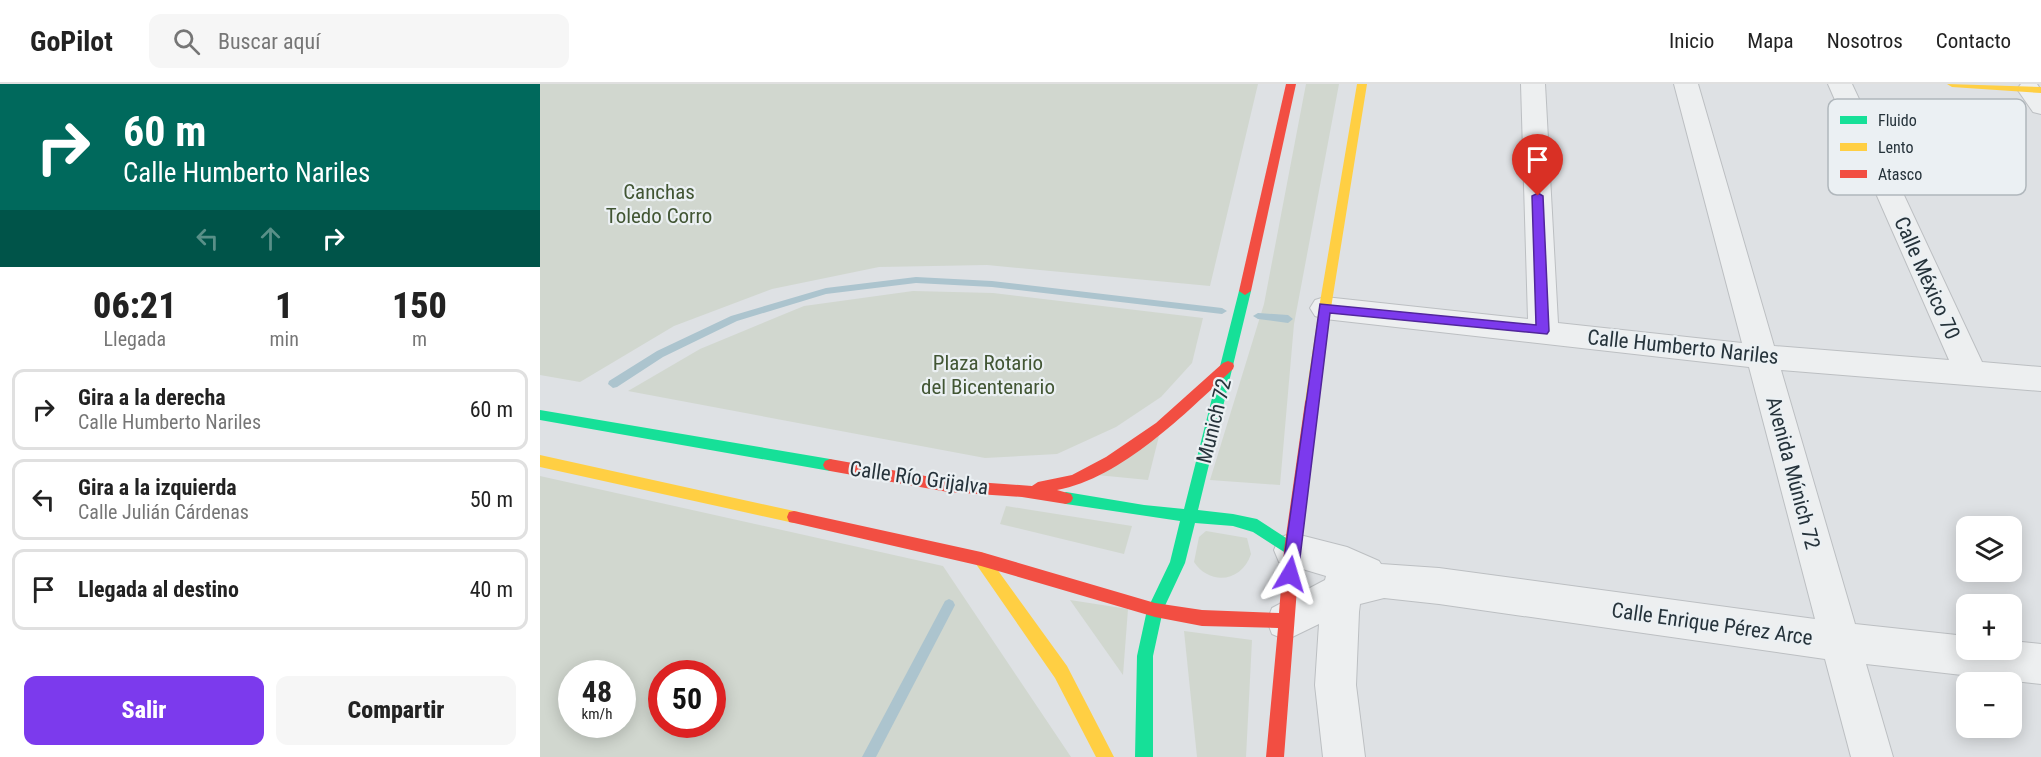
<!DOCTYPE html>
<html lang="es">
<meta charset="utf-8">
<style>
:root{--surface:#fff;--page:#f6f6f6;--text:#222;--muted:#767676;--line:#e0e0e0;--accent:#7c3aed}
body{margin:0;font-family:"Roboto Condensed",sans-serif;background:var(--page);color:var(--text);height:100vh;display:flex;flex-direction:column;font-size:22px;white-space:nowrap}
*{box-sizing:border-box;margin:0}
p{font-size:20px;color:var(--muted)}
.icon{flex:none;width:33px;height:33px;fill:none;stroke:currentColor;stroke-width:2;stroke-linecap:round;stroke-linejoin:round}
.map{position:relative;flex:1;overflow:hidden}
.panel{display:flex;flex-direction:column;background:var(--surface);width:540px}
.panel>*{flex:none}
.hud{background:#00695c;color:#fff;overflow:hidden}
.tools{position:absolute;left:1416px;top:432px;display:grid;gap:12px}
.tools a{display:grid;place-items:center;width:66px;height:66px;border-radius:12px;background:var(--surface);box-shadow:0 3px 15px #0003;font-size:30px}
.speed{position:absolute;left:18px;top:576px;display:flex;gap:12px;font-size:30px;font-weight:700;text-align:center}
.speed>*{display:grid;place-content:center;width:78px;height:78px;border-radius:50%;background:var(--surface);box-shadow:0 3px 15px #0003;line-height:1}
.speed small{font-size:15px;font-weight:400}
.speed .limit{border:9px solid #d22;background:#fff;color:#111}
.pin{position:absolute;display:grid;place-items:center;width:51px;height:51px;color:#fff;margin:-62px -26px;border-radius:50% 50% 50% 0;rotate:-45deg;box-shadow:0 0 6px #0007}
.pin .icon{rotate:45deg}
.me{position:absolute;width:66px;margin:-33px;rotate:7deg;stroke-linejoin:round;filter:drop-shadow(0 0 4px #0008)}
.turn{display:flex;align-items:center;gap:21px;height:126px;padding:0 24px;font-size:27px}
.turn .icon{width:78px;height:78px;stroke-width:2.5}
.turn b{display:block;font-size:42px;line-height:51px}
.lanes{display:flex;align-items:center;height:57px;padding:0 24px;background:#0003;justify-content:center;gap:30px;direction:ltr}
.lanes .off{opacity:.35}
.eta{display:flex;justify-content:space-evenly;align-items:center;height:102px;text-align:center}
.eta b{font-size:36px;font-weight:800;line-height:42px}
.cta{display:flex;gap:12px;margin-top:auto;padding:12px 24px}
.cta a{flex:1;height:69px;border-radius:12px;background:var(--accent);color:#fff;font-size:24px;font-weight:800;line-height:69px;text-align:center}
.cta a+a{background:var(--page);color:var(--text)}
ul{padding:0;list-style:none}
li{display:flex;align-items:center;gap:18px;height:81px;margin:0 12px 9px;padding:0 12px;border:3px solid var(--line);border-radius:12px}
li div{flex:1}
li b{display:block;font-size:22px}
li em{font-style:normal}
header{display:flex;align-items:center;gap:36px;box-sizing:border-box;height:84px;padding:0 30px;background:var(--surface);border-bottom:2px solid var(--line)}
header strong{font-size:28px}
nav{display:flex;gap:33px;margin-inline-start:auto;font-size:21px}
.search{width:420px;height:54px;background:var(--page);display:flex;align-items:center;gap:15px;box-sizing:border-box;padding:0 21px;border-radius:12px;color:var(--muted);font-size:22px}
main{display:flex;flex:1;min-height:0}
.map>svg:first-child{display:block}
.green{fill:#d1d7cf;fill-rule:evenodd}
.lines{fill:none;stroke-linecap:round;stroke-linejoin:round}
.stream{fill:#acc4ce;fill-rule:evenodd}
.street-casing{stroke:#bcbfc2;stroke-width:2}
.street{fill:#edeff0;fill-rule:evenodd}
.fast{fill:#16e098;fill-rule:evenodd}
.slow{fill:#ffcf43;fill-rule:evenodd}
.jam{fill:#f24e42;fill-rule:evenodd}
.route{fill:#7c3aed;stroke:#51269a;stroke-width:1.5}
.labels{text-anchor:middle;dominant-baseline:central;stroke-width:4.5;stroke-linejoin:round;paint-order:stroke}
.park-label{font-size:21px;fill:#425634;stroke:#ebf0f3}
.street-label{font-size:21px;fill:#26333b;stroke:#ebf0f3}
.key{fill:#ebf0f3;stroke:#b0b7bc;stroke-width:1.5}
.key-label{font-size:16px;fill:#26333b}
</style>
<header>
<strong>GoPilot</strong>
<div class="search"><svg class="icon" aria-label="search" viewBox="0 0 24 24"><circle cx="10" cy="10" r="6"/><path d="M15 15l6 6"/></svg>Buscar aquí</div>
<nav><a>Inicio</a><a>Mapa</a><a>Nosotros</a><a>Contacto</a></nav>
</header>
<main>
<section class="panel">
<div class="hud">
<div class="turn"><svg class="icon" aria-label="right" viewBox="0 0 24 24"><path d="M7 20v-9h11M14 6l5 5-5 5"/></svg><div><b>60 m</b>Calle Humberto Nariles</div></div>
<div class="lanes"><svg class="icon off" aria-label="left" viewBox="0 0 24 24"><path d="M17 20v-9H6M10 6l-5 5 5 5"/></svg><svg class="icon off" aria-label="ahead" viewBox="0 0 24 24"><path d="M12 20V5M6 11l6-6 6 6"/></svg><svg class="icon" aria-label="right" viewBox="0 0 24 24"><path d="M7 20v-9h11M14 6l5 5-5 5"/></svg></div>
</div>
<div class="eta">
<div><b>06:21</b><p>Llegada</p></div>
<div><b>1</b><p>min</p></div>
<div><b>150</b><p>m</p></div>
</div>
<ul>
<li><svg class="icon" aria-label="right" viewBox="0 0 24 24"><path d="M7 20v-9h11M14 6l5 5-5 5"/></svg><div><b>Gira a la derecha</b><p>Calle Humberto Nariles</p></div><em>60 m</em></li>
<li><svg class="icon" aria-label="left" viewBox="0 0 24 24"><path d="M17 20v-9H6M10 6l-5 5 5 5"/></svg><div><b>Gira a la izquierda</b><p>Calle Julián Cárdenas</p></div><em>50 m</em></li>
<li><svg class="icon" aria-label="arrive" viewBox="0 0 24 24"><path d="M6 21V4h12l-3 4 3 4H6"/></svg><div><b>Llegada al destino</b></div><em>40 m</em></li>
</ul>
<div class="cta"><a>Salir</a><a>Compartir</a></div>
</section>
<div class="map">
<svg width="1501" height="673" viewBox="0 0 1501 673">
<rect width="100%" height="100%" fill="#dee1e4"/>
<g class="green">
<polygon points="0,0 718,0 670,202 447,181 339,183 232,205 134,242 40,298 0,291"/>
<polygon points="766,0 799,0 754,240 740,401 670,396 724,220"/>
<polygon points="373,207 453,209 663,234 652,279 621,313 576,343 517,370 445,374 88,307 160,265 264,222"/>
<polygon points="619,352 608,396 557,391"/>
<path d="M0 392 403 482 531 673H0ZM32 590H82V640H32ZM122 590H172V640H122Z"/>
<polygon points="466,422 592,442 584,470 460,440"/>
<path d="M666 447 707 454 711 470C702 498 670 502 654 478L659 453Z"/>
<polygon points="530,516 588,525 583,591"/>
<polygon points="644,547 712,556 706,673 657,673"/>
</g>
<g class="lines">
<g class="stream">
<polygon points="376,193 452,197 682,224 687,227 682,230 452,203 376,199 286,210 197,237 123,273 77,303 73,304 68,300 69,297 117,267 191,232 286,204"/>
<polygon points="718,229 748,231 753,235 748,239 718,235 713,232"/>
<polygon points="409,515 413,517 415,521 413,525 336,673 322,673 405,517"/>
</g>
<g class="street-casing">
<g id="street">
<polygon points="981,0 1005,0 1018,239 1202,259 1134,0 1158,0 1234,262 1409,276 1288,0 1312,0 1442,278 1501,283 1501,307 1241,286 1315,540 1426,552 1426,566 1472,566 1472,557 1501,560 1501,600 1326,580 1353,673 1311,673 1285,575 899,520 844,514 820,520 819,528 816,601 825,673 783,673 775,601 779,540 746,556 732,550 727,537 732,524 785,496 786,492 739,478 734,466 739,454 752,449 807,463 839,477 841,480 899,484 1275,535 1209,283 785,235 775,232 770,224 775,216 785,213 988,235"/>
<polygon points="1481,0 1497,0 1501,6 1501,30 1493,28 1477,5"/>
</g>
</g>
<use href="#street" class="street"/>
<g class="fast">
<polygon points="705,203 711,207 658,426 693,430 717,435 757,461 760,466 757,471 752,473 713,448 693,442 655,439 645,479 623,526 613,572 613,673 595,673 597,572 607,526 630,478 640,437 526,420 521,418 519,414 521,410 526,408 604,421 644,425 699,207"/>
<polygon points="0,326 290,375 295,377 297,381 295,385 290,387 0,336"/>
</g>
<g class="slow">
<polygon points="817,0 827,0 791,224 779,318 777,322 767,322 765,318 779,224"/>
<polygon points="1407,0 1501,3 1501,9 1412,3"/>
<polygon points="0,371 254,427 259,428 261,433 259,438 254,439 0,383"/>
<polygon points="441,468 446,470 527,582 574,673 556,673 515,594 436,480 433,475 436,470"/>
</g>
<g class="jam">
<polygon points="746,0 756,0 711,207 705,211 699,207"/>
<path d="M688 277 693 279 694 282 693 285C646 329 582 394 517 406L531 410 533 414 531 418 526 420 482 413 408 408 290 387 285 385 283 381 285 377 290 375 408 396 492 402 498 398 532 391 566 373 616 339 683 279Z"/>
<polygon points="772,313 777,314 779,318 760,466 744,673 726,673 738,544 662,542 615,533 441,482 254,439 249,438 247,433 249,428 254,427 441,468 615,519 662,526 739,529 744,466 765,318 767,314"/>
</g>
</g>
<polygon class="route" points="998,109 1003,112 1009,247 1007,250 790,229 758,490 756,495 750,497 745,495 742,490 780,220 996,241 992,112"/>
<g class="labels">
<g class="park-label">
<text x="119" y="108">Canchas<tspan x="119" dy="24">Toledo Corro</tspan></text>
<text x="448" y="279">Plaza Rotario<tspan x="448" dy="24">del Bicentenario</tspan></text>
</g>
<g class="street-label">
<text transform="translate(1387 194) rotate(66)">Calle México 70</text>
<text transform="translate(1143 263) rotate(6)">Calle Humberto Nariles</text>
<text transform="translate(674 337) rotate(-76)">Munich 72</text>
<text transform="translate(1253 389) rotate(75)">Avenida Múnich 72</text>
<text transform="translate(379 394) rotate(8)">Calle Río Grijalva</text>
<text transform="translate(1172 540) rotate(8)">Calle Enrique Pérez Arce</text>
</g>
</g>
<rect x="1288" y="15" width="198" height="96" rx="9" class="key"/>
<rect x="1300" y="32" width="27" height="8" fill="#16e098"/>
<rect x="1300" y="59" width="27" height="8" fill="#ffcf43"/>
<rect x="1300" y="86" width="27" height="8" fill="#f24e42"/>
<g class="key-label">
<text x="1338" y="42">Fluido</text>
<text x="1338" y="69">Lento</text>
<text x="1338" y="96">Atasco</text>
</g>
</svg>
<div class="tools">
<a><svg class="icon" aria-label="layers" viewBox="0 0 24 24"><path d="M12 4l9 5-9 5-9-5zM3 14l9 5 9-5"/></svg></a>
<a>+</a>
<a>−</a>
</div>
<div class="speed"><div>48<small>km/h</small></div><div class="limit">50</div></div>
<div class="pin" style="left:998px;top:112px;background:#d93025"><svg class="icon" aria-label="arrive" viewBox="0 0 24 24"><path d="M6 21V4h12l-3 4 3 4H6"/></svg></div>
<svg class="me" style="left:750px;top:490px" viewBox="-20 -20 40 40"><path d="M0-17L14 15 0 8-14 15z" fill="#7c3aed" stroke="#fff" stroke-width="4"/></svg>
</div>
</main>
